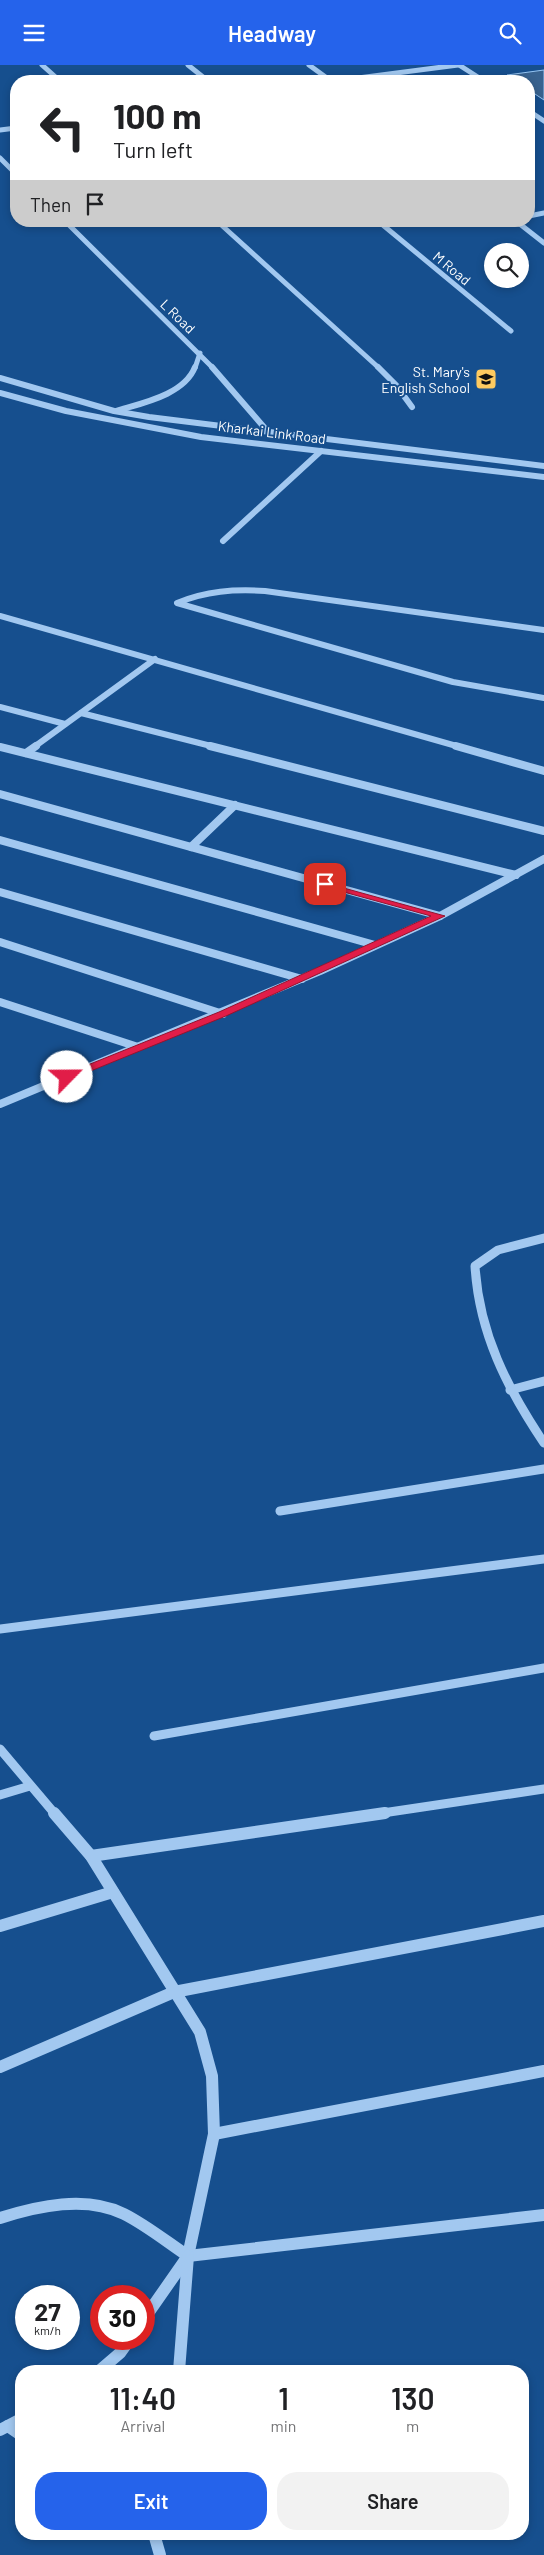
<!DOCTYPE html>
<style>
:root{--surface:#fff;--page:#f2f2f2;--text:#202124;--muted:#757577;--accent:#2563eb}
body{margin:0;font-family:Barlow,sans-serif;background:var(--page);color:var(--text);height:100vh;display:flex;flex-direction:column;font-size:19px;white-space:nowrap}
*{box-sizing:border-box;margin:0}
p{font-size:16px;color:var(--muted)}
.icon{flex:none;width:28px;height:28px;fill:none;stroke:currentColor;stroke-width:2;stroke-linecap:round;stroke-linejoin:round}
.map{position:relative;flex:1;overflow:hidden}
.drawer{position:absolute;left:15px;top:2300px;width:514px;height:175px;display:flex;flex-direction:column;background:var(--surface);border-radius:20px;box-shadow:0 2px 8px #0003}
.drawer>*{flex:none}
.guide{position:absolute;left:10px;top:10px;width:525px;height:152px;border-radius:20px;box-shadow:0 2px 8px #0003;background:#fff;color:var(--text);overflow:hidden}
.fabs{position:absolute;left:484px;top:178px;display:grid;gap:10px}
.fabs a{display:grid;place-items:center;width:45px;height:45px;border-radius:50%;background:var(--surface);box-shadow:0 2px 8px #0003;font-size:25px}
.speed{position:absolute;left:15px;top:2220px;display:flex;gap:10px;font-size:25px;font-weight:700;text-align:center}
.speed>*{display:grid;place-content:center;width:65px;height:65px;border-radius:50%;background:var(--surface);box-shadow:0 2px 8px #0003;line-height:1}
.speed small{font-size:12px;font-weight:400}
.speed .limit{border:8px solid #d22;background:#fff;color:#111}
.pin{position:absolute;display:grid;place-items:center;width:42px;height:42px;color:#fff;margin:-21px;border-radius:10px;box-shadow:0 2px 8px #0006}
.me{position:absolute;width:55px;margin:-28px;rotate:67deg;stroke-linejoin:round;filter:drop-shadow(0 0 4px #0008)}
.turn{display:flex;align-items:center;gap:18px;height:105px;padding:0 20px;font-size:22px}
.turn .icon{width:65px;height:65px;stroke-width:2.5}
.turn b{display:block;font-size:35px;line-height:42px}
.then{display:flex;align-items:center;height:48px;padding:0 20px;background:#0003;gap:10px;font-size:19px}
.eta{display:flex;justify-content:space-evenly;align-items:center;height:85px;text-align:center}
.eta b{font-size:30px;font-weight:600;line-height:35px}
.button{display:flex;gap:10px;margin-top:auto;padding:10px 20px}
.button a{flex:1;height:58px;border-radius:20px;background:var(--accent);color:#fff;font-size:20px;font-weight:600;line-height:58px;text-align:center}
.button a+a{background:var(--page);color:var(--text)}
header{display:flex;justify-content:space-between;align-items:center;height:65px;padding:0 20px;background:var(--accent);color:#fff;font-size:22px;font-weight:600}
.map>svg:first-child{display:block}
.water{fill:#38628f;stroke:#94c4f2}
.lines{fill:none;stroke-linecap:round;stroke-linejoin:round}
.minor-far4{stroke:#a2c8f0;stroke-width:5}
.minor-far3{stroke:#a2c8f0;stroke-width:6}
.minor-far2{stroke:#a2c8f0;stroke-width:8}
.minor-far1{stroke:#a2c8f0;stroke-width:9}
.minor{stroke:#a2c8f0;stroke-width:12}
.route{fill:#e11d48;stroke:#92132f}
.labels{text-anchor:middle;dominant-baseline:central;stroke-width:4;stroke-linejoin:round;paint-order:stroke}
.far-street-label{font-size:14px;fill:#fff;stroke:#164f8e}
.far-poi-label{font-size:14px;fill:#fff;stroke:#164f8e;text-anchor:end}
</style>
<header><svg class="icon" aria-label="menu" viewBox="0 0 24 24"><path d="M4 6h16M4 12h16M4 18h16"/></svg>Headway<svg class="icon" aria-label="search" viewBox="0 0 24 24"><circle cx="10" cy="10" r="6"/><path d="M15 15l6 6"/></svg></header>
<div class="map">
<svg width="544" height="2490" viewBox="0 0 544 2490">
<rect width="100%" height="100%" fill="#164f8e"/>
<polygon class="water" points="544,5 544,35 529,25 529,16 516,16 507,10"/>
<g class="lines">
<g class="minor-far4">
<polyline points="42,0 60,16"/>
<polyline points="188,0 208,16"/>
<polyline points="309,0 331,16"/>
<polyline points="459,0 484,16"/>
<polyline points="335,16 458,0"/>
<polyline points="529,46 544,56"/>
<polyline points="0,65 16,63"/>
<polyline points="0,93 16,109"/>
<polyline points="529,151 544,148"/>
<polyline points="65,156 213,303"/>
<polyline points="217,156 379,303"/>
<polyline points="378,156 511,266"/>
<polyline points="516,156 544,178"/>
<polyline points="195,303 200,288"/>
</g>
<g class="minor-far3">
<polyline points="212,302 269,368"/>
<polyline points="378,302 396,320 412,342"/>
<polyline points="0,313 114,346 149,352 544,401"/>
<polyline points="0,328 66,346 201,372 544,412"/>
<path d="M116 346C142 338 184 330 195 302"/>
<polyline points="223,476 321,386"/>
<polyline points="0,551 460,682"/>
<path d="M544 565 265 526C234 524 206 526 177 538L453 617 544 633"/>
<polyline points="0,642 65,659"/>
<polyline points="81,648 215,682"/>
<polyline points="34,682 155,594"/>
</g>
<g class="minor-far2">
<polyline points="210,681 544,766"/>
<polyline points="456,681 544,706"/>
<polyline points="0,682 516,810"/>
<polyline points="26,688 36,681"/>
<polyline points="0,729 440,851"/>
<polyline points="0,775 375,880"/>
<polyline points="191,782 235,740"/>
<polyline points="0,827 302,914"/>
<polyline points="0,877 223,949"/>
<polyline points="0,937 138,982"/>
<polyline points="0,1039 320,906 440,851 544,794"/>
</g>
<g class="minor-far1">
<path d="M544 1173 498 1185 475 1201C479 1268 507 1323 544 1378"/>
<polyline points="510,1325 544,1316"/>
<polyline points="280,1446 544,1404"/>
<polyline points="0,1564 544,1494"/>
<polyline points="154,1671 544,1603"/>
<polyline points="0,1684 55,1749"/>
<polyline points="0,1730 30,1721"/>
<polyline points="376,1749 544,1724"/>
</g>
<g class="minor">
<polyline points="54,1748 91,1791 200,1967 212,2011 214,2069 188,2191 144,2254"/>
<polyline points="91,1791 385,1748"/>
<polyline points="0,1861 113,1827"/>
<polyline points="0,2002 174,1927 544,1856"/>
<polyline points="214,2069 544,2006"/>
<path d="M0 2153C38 2141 86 2130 124 2149 146 2160 167 2177 188 2191L544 2150"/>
<polyline points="99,2306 120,2288 130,2274"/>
<polyline points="179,2306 188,2191"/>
<polyline points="8,2361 21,2370"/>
<polyline points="0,2365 21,2354"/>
<polyline points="154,2469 160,2490"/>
</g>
</g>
<polygon class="route" points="322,817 445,851 226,951 71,1014 63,1014 63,1010 219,947 431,851 322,821"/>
<defs>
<g id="school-square" transform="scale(1.125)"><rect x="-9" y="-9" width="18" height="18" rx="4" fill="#ffcb60" stroke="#164f8e"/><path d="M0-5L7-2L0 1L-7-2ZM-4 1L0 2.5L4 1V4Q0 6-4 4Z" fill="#111"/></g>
</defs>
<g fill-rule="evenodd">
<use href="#school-square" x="486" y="314"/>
</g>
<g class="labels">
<g class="far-street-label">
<text transform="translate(452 203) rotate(40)">M Road</text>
<text transform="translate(178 251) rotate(44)">L Road</text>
<text transform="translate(272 367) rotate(7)">Kharkai Link Road</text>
</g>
<g class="far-poi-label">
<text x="470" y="306">St. Mary's<tspan x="470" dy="16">English School</tspan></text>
</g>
</g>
</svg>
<div class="fabs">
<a><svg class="icon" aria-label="search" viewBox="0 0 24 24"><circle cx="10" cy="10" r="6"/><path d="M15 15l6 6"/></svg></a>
</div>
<div class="speed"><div>27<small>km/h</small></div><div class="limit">30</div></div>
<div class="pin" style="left:325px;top:819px;background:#d93025"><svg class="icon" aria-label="arrive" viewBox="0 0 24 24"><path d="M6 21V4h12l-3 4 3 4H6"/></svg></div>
<svg class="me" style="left:67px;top:1012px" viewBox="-20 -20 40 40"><circle r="19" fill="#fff"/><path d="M0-13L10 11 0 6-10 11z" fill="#e11d48"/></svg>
<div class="guide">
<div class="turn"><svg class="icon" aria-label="left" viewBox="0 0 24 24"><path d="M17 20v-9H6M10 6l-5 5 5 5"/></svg><div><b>100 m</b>Turn left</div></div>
<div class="then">Then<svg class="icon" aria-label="arrive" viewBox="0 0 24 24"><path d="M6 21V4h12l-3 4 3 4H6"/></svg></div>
</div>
<section class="drawer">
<div class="eta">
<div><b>11:40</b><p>Arrival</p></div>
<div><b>1</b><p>min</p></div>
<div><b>130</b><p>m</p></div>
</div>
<div class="button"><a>Exit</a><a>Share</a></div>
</section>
</div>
